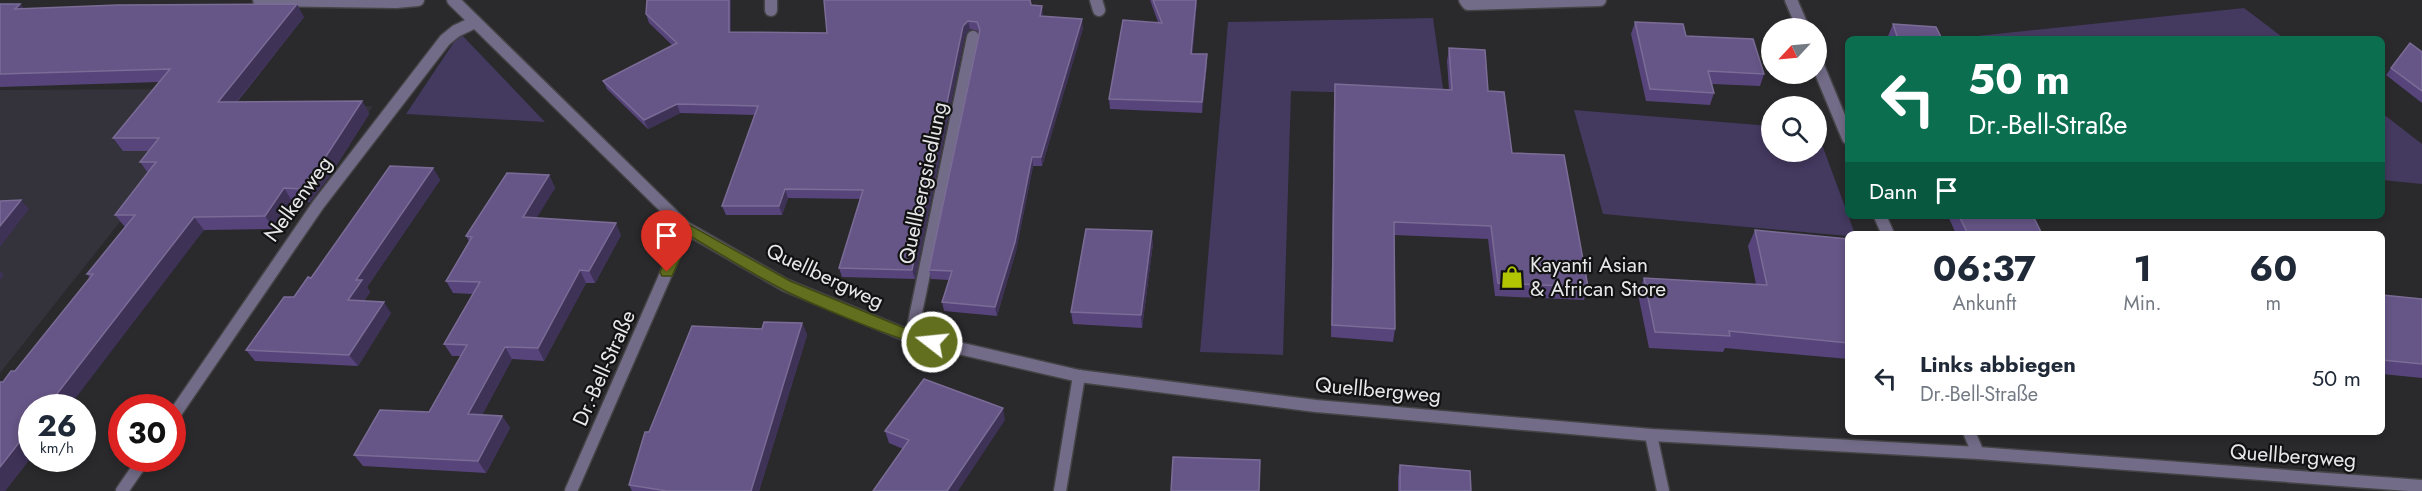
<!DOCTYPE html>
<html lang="de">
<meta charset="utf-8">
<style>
:root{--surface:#fff;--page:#f2f2f3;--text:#1f2937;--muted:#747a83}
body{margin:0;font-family:Jost,sans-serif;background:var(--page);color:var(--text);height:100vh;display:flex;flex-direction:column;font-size:22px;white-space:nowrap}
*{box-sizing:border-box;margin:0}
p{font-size:20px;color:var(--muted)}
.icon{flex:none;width:33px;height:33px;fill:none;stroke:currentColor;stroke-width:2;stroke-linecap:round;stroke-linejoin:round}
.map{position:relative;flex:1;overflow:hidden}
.sheet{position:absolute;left:1845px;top:231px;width:540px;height:204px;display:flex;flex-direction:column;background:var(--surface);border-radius:9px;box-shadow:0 3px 9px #0003}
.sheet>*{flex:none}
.top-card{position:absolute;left:1845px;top:36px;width:540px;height:183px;border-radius:9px;box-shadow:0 3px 9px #0003;background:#0b6e4f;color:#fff;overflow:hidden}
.needle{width:39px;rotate:244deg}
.tools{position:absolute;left:1761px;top:18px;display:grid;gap:12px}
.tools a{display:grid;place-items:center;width:66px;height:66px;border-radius:50%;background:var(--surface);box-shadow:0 3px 9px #0003;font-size:30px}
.speed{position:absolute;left:18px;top:394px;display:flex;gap:12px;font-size:30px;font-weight:700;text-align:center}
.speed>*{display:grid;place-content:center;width:78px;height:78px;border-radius:50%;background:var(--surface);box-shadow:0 3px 9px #0003;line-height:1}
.speed small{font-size:15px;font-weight:400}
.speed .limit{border:9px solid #d22;background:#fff;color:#111}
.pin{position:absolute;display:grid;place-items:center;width:51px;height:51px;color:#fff;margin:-62px -26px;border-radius:50% 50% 50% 0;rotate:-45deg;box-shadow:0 0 6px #0007}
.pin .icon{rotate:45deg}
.me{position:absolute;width:66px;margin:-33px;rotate:286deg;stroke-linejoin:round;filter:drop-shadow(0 0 4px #0008)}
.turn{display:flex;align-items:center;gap:21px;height:126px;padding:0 24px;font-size:27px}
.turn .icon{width:78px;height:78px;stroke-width:2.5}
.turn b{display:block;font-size:42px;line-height:51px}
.then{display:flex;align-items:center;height:57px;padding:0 24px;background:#0003;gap:12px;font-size:22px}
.eta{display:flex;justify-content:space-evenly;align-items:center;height:102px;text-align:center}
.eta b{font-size:36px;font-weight:700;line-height:42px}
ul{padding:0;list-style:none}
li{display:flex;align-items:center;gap:18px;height:90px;padding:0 24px}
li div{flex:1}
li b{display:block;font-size:22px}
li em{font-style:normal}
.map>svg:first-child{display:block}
.built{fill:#34323a}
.green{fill:#44395f}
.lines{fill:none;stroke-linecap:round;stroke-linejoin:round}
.minor-casing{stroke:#444446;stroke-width:15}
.minor{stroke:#736c88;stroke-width:12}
.wall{fill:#56447b}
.shaded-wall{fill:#3e3257}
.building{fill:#665687;stroke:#7a6c96;stroke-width:1.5}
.route{fill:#616f1e;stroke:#3f4814;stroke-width:1.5}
.labels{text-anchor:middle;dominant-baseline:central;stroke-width:4.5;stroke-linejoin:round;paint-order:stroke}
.street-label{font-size:21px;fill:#e7e7e9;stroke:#131213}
.poi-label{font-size:21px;fill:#e7e7e9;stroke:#131213;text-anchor:start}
</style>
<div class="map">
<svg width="2422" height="491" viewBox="0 0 2422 491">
<rect width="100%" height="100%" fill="#2a292c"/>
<polygon class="built" points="174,89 172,111 373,106 322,182 151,183 0,373 0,90"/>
<g class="green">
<polygon points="2244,8 2285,39 1978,39 1977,36"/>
<polygon points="1433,18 1444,95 1291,91 1283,355 1200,352 1228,22"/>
<polygon points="460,33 545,122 406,114"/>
<polygon points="1574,110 1771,126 1772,152 1816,152 1817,131 1855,234 1848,234 1848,236 1603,214"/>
<polygon points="2382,113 2422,144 2422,184 2382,180"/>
</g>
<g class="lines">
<g class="minor-casing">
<g id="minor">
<polyline points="259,0 396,2 418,0"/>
<polyline points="453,0 686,228 785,285 911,337 1079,376 1316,406 1651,435 1978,453 2422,486"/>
<polyline points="771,0 771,10"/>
<polyline points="1096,0 1099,10"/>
<polyline points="1465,0 1468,4 1600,0"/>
<polyline points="1791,0 1803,28"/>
<polyline points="1816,61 1848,138"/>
<polyline points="1880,216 1888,234"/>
<polyline points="911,337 973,37"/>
<polyline points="172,418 318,205 445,40 456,31 475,22"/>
<polyline points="1969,432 1978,453"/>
<polyline points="1651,435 1663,491"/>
<polyline points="122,491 144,459"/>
<polyline points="571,491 686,228"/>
<polyline points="1060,491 1079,376"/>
</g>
</g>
<use href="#minor" class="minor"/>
</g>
<g class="wall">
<polygon points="647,0 731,0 731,32 827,33 1031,5 1043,14 1042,16 1083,28 1042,166 1033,166 1016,251 997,316 944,311 942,302 949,280 931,279 929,270 979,33 978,31 970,29 965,35 915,279 842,277 839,268 860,199 788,198 782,215 726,215 722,206 755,115 680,113 648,129 607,89 603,81 673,46 649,23 646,14"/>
<polygon points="1150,0 1197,0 1192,54 1207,54 1207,64 1202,113 1110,109 1109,99 1158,22"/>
<polygon points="0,4 20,4 24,9 304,17 237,102 362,101 369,114 329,177 310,202 292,201 274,229 204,230 32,408 32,456 5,491 0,491 3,382 15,371 90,278 87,274 125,227 115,215 148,173 140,162 149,151 123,151 113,138 159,82 0,87"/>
<polygon points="1635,22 1686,36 1764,74 1760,86 1712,84 1714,93 1710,105 1646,101 1631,34"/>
<polygon points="1893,24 1942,39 1889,39 1888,36"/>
<polygon points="2410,43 2422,52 2422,103 2386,75"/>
<polygon points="1449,48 1488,91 1512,153 1588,287 1584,300 1495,296 1488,239 1394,235 1395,329 1393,342 1331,337 1334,97 1335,84 1449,90 1447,61"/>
<polygon points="433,168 440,180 367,287 370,292 364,301 391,313 358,366 255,361 246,350 311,278"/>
<polygon points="549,175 555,188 536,218 621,235 595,283 586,283 544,361 512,359 482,415 502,416 510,428 486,473 363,466 354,455 429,412 461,356 452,356 444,344 473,294 453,293 446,281 469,241 466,236"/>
<polygon points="1948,216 2033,216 2042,234 1956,234"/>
<polygon points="1755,230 1848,239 1848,359 1725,348 1723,352 1649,348 1638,294 1644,278 1756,284 1748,246"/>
<polygon points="1153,243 1142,328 1073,324 1071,312"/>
<polygon points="2382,295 2422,299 2422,378 2382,374"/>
<polygon points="802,323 807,335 759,491 632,491 629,485 649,432 762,329"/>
<polygon points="1005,420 903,449 889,443 885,431"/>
<polygon points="1400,465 1471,491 1398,491 1398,477"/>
</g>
<g class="shaded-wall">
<polygon points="729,0 731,0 731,41 729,32"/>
<polygon points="1196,0 1197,0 1192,64 1191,54"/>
<polygon points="20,4 30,16 15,9"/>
<polygon points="297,4 304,17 226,115 218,102"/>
<polygon points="1042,6 1043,14 1041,25 1040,16"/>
<polygon points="1082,19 1083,28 1042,166 1041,157"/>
<polygon points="968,21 970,29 965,35 915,279 912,270 963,26"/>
<polygon points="1207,54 1207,64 1202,113 1202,102"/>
<polygon points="362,101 369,114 329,177 310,202 302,189"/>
<polygon points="677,104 680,113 648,129 644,120"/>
<polygon points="1032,157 1033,166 1016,251 997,316 995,307"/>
<polygon points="433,168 440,180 367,287 370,292 356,312 348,300 356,280"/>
<polygon points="549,175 555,188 530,229 523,217"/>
<polygon points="284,188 292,201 274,229 265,216"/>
<polygon points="785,189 788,198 782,215 779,206"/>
<polygon points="21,200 29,209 0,247 0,226"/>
<polygon points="194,217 204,230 68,408 46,408"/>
<polygon points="616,223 621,235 595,283 589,271"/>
<polygon points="1152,231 1153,243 1142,328 1141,315"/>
<polygon points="580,270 586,283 544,361 538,348"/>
<polygon points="0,271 4,275 0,280"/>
<polygon points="384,302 391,313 358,366 349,355"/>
<polygon points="802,323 807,335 759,491 751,491"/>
<polygon points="505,347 512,359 476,426 468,414"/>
<polygon points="1003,408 1005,420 958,491 947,491"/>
<polygon points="502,416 510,428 486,473 478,461"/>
<polygon points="32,426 32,456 5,491 0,491 0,467"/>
</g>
<g class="building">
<polygon points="647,0 729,0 729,32 827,33 824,0 1030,0 1031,5 1042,6 1040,16 1082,19 1041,157 1032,157 1015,242 995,307 942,302 952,271 929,270 980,30 977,22 968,21 963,26 912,270 839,268 863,190 785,189 779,206 722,206 758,106 677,104 644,120 603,81 677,43 646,14"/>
<polygon points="1153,0 1196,0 1191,54 1207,54 1202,102 1109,99 1123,20 1162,23"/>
<polygon points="0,4 20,4 15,9 118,5 297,4 218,102 362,101 321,164 302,189 284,188 265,216 194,217 46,408 32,408 32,426 0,467 0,382 3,382 11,371 15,371 93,274 87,274 135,215 115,215 156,162 140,162 159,138 113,138 170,69 0,74"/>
<polygon points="1635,22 1683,24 1686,36 1753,39 1764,74 1708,71 1714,93 1650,89"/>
<polygon points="1893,24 1936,27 1942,39 1898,39"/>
<polygon points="2410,43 2422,52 2422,91 2391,68"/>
<polygon points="1449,48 1485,50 1488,91 1504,92 1512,153 1564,155 1588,287 1498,283 1491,226 1394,222 1395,329 1332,325 1335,84 1452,90"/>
<polygon points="390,166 433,168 356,280 362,280 348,300 384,302 349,355 246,350 284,297 294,297 308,277 311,278"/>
<polygon points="507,173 549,175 523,217 616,223 589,271 580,270 538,348 505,347 468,414 502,416 478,461 354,455 380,410 429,412 467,345 444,344 480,282 446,281 472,237 466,236"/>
<polygon points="21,200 0,226 0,201"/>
<polygon points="1959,216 2033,216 2042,234 1967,232"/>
<polygon points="1086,229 1152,231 1141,315 1071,312"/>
<polygon points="1755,230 1848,239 1848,343 1729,331 1730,336 1655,332 1644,278 1767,285"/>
<polygon points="2382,295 2422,299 2422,364 2382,360"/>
<polygon points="764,322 802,323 751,491 667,491 629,485 645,432 649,432 692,326 762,329"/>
<polygon points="924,379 1003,408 947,491 873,491 909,440 885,431"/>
<polygon points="1173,457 1260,460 1259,491 1171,491"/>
<polygon points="1400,465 1470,471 1471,491 1400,491"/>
</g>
<path class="route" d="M686 223 790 281 914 332 937 338 939 342 937 346C919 351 800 299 778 287 748 271 719 253 690 236L672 276H662L660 272 680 228Z"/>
<defs>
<g id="shop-bare" transform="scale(1.8)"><path d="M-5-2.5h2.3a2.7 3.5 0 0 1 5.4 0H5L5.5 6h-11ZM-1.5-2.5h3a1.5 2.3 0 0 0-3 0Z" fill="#b1c500" stroke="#131213" stroke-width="2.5" paint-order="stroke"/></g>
</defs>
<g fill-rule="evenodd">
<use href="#shop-bare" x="1512" y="277"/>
</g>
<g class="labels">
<g class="street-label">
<text transform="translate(923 183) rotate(-78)">Quellbergsiedlung</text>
<text transform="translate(298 199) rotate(-54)">Nelkenweg</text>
<text transform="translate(825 276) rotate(25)">Quellbergweg</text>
<text transform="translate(604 368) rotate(-66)">Dr.-Bell-Straße</text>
<text transform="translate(1378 390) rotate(5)">Quellbergweg</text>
<text transform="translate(2293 456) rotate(4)">Quellbergweg</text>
</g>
<g class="poi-label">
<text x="1530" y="265">Kayanti Asian<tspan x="1530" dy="24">&amp; African Store</tspan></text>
</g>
</g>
</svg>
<div class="tools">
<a><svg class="needle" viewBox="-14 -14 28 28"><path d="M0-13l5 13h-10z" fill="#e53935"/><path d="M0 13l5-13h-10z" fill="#747a83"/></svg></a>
<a><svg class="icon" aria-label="search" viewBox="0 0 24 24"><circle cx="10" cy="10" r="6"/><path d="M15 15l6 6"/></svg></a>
</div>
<div class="speed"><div>26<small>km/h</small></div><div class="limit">30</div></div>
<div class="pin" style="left:667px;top:272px;background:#d93025"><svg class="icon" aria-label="arrive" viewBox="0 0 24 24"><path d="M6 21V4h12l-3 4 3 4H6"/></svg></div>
<svg class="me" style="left:932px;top:342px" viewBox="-20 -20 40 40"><circle r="17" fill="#616f1e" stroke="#fff" stroke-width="3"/><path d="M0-11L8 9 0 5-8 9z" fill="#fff"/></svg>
<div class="top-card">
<div class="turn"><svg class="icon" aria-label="left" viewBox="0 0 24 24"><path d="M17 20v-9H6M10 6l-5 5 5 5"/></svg><div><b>50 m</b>Dr.-Bell-Straße</div></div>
<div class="then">Dann<svg class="icon" aria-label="arrive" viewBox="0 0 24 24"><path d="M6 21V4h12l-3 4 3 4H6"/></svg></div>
</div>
<section class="sheet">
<div class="eta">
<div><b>06:37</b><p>Ankunft</p></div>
<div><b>1</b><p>Min.</p></div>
<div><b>60</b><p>m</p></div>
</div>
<ul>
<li><svg class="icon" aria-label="left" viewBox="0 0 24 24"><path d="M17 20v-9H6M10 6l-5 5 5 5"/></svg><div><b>Links abbiegen</b><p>Dr.-Bell-Straße</p></div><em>50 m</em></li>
</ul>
</section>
</div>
